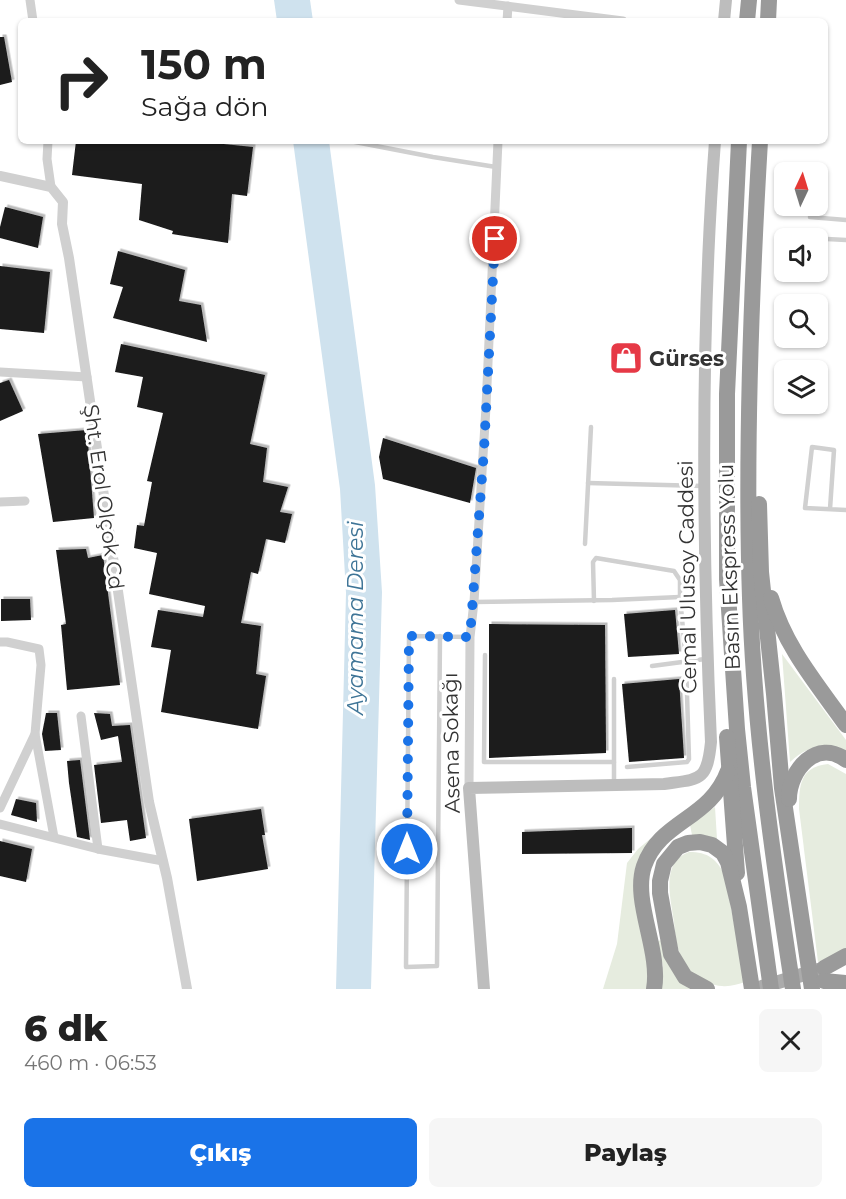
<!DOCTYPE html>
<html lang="tr">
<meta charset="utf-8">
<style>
:root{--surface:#fff;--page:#f6f6f6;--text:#222;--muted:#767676;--accent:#1a73e8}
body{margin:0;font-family:Montserrat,sans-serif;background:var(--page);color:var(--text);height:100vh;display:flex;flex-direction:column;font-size:22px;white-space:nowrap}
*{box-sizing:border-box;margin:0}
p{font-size:20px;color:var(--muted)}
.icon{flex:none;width:33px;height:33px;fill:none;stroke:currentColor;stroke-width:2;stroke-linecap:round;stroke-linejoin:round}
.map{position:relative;height:989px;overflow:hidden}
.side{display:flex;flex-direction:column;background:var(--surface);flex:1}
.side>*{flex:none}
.top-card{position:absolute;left:18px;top:18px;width:810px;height:126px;border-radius:9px;box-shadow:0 2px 4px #0004;background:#fff;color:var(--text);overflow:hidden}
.needle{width:39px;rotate:4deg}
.controls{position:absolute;left:774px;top:162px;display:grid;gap:12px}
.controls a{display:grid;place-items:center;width:54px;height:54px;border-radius:9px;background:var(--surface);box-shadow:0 2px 4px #0004;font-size:30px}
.pin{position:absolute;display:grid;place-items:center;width:51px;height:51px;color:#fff;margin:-26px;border:3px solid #fff;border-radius:50%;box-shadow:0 2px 6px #0007}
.me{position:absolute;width:66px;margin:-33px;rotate:0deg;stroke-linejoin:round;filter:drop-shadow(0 0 4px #0008)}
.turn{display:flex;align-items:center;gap:21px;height:126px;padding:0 24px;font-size:27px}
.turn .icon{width:78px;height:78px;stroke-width:2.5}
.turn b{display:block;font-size:42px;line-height:51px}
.round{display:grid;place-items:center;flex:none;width:63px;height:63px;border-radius:9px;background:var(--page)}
.headline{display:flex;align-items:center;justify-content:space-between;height:102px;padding:0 24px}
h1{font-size:36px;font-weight:800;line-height:45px}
.button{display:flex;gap:12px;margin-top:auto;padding:12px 24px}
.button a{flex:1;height:69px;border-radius:9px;background:var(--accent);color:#fff;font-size:24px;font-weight:800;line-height:69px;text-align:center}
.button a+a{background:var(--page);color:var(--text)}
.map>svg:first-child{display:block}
.green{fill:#e6ecdf}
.water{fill:#cfe2ee}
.building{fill:#1a1a1a;filter:url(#shadow)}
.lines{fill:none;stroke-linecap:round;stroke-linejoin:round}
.service{stroke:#d0d0d0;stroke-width:4.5}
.minor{stroke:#d0d0d0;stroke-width:9}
.tertiary{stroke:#d0d0d0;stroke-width:10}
.secondary{stroke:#bdbdbd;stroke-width:12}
.primary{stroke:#ababab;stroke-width:14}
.motorway{stroke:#9a9a9a;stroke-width:16}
.route{stroke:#1a73e8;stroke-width:10;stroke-dasharray:0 18}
.labels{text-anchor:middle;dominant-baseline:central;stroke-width:6;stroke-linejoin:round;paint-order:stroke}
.poi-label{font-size:21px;font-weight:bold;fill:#333;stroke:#fff;text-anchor:start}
.street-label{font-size:21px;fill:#333;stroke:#fff}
.water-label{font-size:22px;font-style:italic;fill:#3f7597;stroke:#fff}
</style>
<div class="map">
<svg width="846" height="989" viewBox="0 0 846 989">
<defs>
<filter id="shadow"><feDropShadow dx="2.5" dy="-2.5" stdDeviation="0" flood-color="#0004"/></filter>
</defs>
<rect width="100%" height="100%" fill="#fff"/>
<g class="green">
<path d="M782 654 846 740V751C825 741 806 747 790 762Z"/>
<path d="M828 764 846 774V950L818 962 799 809C799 785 800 767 828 764Z"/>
<polygon points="715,807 717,839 692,835 690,825"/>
<polygon points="655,835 644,851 650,962 647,989 603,989 617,944 627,863 638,849"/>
<path d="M689 852C708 852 717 859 725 876L745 982C738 984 730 987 722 986 704 985 686 972 680 954 676 944 675 933 674 922 671 899 660 862 689 852Z"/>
<polygon points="663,940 693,989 660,989 663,966 657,941"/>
</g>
<g class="water">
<polygon points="274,0 310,0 313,21 277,21"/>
<polygon points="293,141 329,141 375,485 382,592 371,989 336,989 346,593 340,489"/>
</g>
<g class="building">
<polygon points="0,37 4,37 12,82 0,85"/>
<polygon points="76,141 194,141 253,147 247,196 232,194 228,243 172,234 173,231 139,220 142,184 72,175"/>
<polygon points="5,207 43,217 38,248 0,238 0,227"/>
<polygon points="118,251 185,270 179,301 201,305 207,342 113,318 123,287 110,284"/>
<polygon points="0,266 50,272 44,333 0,329"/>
<polygon points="121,344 265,375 250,444 267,448 263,482 288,487 280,512 292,514 285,543 266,539 258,574 251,572 241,623 261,626 256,674 266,676 258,729 161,712 171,650 151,647 158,610 203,617 205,606 149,594 157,553 134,548 137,525 144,526 152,482 147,481 163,413 137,407 143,377 115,372"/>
<polygon points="9,380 23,411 0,421 0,383"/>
<polygon points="87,430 94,518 53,522 38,434"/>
<polygon points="383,438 476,468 470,503 383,479 379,457"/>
<polygon points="86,549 88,558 103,555 120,685 67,690 61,625 66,624 56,550"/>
<polygon points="1,599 30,599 31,620 1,621"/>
<polygon points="675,610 679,654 628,657 624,614"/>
<polygon points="489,624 605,625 606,753 489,758"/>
<polygon points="679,679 684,758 629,762 622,684"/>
<polygon points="46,713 57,713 61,750 45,751 42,734"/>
<polygon points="94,713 110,714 112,726 130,725 146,838 130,841 127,820 101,823 94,765 122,762 118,736 101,740"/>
<polygon points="80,760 90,840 77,837 69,783 67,761"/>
<polygon points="16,799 36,803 37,822 11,815"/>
<polygon points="261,809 265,835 262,835 268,869 197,881 189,819"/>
<polygon points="632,828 632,853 522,854 522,832"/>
<polygon points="0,841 32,849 26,882 0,876"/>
</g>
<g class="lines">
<g class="service">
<polyline points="350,141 433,157 496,167"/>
<polyline points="810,217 846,220"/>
<polyline points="808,238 846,240"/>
<polyline points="588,483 703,486"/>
<polyline points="830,509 834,450 812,447 805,508 846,510"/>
<polyline points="585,544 591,427"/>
<polyline points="594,601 593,562 596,558 674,571 680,580 680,597 686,662 689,759 687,762 627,767"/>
<polyline points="474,602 612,600 680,597"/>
<polyline points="440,636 437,966 406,967 409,636 470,637"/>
<polyline points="485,655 484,762 614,762"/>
<polyline points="652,666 705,659"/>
<polyline points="614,679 614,784"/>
</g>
<g class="minor">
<polyline points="30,0 33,21"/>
<polyline points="459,0 623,21"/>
<polyline points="507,21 508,6"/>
<polyline points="48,141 47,159 51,187"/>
<polyline points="0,372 87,377"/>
<polyline points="0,502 25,501"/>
<polyline points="0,642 7,642 39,649 41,665 35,734 0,808"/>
<polyline points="81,716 98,849"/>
<polyline points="35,734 54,837"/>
<polyline points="469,788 470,637 474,602 486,407 498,141"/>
<polyline points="0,824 98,849 163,861"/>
</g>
<polyline class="tertiary" points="0,176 51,187 63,202 62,224 69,258 149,802 167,878 187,989"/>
<g class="secondary">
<polyline points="724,21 726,0"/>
<path d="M484 989 469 788 664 784C700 779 707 782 711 742 702 541 700 341 715 141"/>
</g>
<polyline class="primary" points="762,987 818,970"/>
<g class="motorway">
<polyline points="747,21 749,0"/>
<polyline points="768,21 769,0"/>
<polyline points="739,141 727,394 727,579 737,729 743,787 771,989"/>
<path d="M760 141C751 293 745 446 750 598 754 729 773 860 793 989"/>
<polyline points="759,504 761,572 774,694 782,788 812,989"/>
<path d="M771 598C785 647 817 684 846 725"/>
<polyline points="727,737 737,873"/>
<path d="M789 799C789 770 817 738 846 760"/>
<polyline points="824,968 846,956"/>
<polyline points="824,981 846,983"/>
<path d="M654 989C661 951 632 901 644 866 660 820 710 820 728 771"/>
<polyline points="707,989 685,977 671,954 660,893 660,881 664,864 678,847 688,843 700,842 712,845 723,853 728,862 739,907 752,989"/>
</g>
</g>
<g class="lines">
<polyline class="route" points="407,849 409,636 470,637 484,450 495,239"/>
</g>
<defs>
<g id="shop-square" transform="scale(1.725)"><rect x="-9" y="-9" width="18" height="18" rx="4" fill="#e63946" stroke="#fff"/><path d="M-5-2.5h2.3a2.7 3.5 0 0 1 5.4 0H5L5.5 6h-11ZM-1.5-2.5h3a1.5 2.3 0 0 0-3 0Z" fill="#fff"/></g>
</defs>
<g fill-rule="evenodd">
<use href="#shop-square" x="626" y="358"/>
</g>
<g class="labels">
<g class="poi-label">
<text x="649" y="358">Gürses</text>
</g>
<g class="street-label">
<text transform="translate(104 497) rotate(82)">Şht. Erol Olçok Cd</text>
<text transform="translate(729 567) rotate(-92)">Basın Ekspress Yolu</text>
<text transform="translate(687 577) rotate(-91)">Cemal Ulusoy Caddesi</text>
<text transform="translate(451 743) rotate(-91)">Asena Sokağı</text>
</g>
<g class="water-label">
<text transform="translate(355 618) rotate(-90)">Ayamama Deresi</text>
</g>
</g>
</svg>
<div class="controls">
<a><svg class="needle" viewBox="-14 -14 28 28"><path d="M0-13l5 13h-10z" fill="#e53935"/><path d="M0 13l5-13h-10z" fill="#767676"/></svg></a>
<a><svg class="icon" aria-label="sound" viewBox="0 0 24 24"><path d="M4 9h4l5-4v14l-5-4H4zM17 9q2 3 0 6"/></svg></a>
<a><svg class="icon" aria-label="search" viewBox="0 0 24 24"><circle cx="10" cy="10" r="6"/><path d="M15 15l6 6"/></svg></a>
<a><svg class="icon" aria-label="layers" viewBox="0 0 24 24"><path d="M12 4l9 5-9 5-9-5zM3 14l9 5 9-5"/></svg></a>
</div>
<div class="pin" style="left:495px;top:239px;background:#d93025"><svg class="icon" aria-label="arrive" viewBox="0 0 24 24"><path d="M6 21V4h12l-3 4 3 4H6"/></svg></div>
<svg class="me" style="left:407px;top:849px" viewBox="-20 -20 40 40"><circle r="17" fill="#1a73e8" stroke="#fff" stroke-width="3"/><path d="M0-11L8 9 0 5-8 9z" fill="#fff"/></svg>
<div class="top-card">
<div class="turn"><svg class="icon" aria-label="right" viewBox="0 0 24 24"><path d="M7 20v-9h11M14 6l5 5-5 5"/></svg><div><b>150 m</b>Sağa dön</div></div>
</div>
</div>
<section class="side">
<div class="headline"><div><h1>6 dk</h1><p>460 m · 06:53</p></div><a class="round"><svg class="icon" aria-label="close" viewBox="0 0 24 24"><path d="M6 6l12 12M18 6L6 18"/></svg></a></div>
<div class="button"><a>Çıkış</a><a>Paylaş</a></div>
</section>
